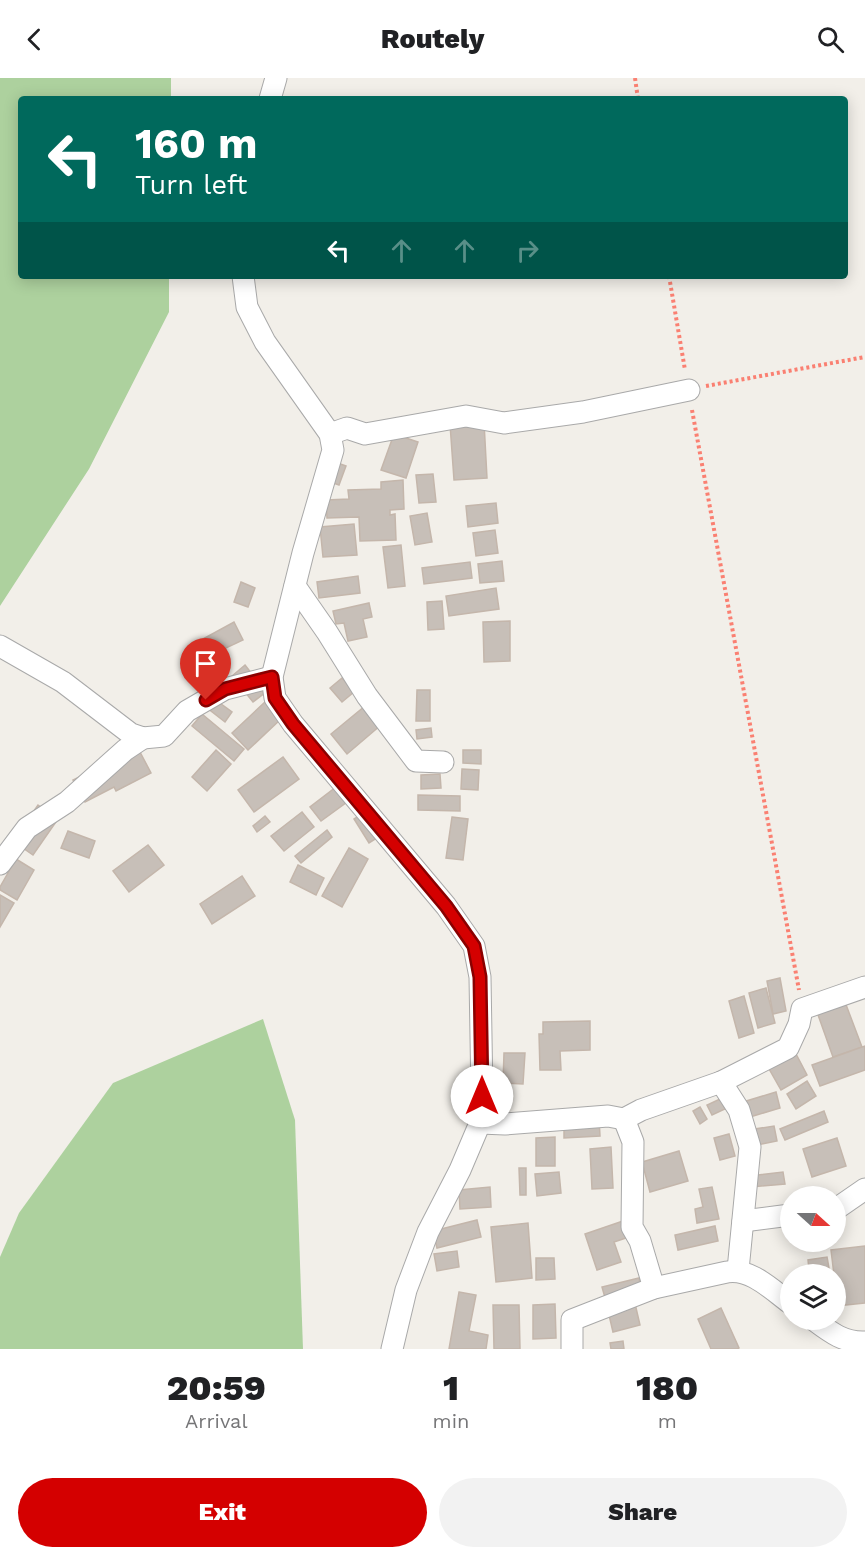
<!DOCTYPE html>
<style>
:root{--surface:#fff;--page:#f2f2f2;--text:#202124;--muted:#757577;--accent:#d40000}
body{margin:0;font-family:"Work Sans",sans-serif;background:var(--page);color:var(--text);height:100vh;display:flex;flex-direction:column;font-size:22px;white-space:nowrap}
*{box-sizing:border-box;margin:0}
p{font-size:20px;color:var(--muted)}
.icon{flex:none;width:33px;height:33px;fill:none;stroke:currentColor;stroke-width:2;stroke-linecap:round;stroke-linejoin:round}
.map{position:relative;height:1271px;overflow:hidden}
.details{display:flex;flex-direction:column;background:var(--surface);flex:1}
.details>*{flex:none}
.top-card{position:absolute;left:18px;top:18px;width:830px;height:183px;border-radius:6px;box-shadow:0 3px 15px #0003;background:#00695c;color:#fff;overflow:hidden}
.needle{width:39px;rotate:111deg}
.controls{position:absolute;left:780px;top:1108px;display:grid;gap:12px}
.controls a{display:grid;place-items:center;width:66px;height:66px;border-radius:50%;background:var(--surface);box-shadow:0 3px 15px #0003;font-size:30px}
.pin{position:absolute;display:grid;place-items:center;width:51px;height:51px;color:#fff;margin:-62px -26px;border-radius:50% 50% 50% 0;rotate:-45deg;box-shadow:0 0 6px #0007}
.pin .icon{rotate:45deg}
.me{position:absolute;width:66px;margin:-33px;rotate:0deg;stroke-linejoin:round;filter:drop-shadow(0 0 4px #0008)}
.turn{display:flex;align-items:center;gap:21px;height:126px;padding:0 18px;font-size:27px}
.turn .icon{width:78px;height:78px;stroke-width:2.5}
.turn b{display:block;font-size:42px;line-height:51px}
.lanes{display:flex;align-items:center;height:57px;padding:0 18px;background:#0003;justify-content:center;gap:30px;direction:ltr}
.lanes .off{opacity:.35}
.eta{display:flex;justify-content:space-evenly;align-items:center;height:102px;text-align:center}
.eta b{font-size:36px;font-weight:800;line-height:42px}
.primary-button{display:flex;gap:12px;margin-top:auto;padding:12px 18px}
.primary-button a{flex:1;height:69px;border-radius:36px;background:var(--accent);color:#fff;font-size:24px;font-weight:800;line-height:69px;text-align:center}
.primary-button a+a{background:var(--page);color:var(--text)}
header{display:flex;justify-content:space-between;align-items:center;height:78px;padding:0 18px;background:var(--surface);font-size:27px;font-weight:800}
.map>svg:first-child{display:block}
.forest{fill:#add19e}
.building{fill:#c7bfb8;stroke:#c4b6ab;stroke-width:1.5}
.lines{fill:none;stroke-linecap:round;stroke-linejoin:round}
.minor-casing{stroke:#a9a9a9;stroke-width:23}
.path{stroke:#fa8072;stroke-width:4;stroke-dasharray:3 3;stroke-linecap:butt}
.minor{stroke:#fff;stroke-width:21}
.route-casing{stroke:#8a0000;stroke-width:15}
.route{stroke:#d40000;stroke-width:10}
</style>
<header><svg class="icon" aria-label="back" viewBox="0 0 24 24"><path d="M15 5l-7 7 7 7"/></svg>Routely<svg class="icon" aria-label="search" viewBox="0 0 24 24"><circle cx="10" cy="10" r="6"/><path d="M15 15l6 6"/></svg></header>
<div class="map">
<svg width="865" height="1271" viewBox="0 0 865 1271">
<rect width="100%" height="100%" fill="#f2efe9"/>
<g class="forest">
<polygon points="0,0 171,0 171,21 21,21 21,198 169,198 169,234 89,391 0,528"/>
<polygon points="263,941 295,1042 303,1271 0,1271 0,1179 19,1135 113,1005"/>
</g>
<g class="building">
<polygon points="484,344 487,400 454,402 450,346"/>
<polygon points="394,356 418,364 406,400 381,392"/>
<polygon points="332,383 346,388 339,407 325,402"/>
<polygon points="433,396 436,424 419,425 416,397"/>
<polygon points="403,402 404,431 390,432 390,437 395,436 396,462 360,463 359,439 327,440 326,422 349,421 348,412 381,411 381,404"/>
<polygon points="496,425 498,445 468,449 466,428"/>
<polygon points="427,435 432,464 415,467 410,438"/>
<polygon points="354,446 357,477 323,479 320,449"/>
<polygon points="495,452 498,475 476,478 473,455"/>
<polygon points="401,467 405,508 388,510 383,469"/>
<polygon points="502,483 504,503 480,505 478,486"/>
<polygon points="470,484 472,500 424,506 422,490"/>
<polygon points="358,498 360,515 319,520 317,504"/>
<polygon points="241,504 255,510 248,529 234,524"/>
<polygon points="496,510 499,531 449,538 446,518"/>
<polygon points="442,523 444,551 428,552 427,524"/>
<polygon points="369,525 372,539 363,541 367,559 348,563 344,545 336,546 333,533"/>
<polygon points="510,543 510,583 484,584 483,544"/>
<polygon points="234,544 243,562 190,587 184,575 203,565 201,562"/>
<polygon points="245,587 266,614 253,624 232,598"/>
<polygon points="342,600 354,614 342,624 330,610"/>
<polygon points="417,612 430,612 430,643 416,643"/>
<polygon points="213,620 232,634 225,644 206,629"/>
<polygon points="266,623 282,640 248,672 232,655"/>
<polygon points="365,628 381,647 347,676 331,656"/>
<polygon points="202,636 244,671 234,683 192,648"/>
<polygon points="431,650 432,659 417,661 416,652"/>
<polygon points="216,672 231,686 207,713 192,699"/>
<polygon points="463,672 481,672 481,686 463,685"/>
<polygon points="140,674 151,695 116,713 114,709 85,724 73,702 103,687"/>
<polygon points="283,679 299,701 254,734 238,712"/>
<polygon points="462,691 479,692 478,712 461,711"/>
<polygon points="440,696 441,710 421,711 421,697"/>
<polygon points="336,709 347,724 321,743 310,729"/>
<polygon points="418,717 460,718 460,733 418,732"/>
<polygon points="38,727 58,741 33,777 13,763"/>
<polygon points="302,734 314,749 284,773 271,758"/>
<polygon points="365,734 380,758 369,765 354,741"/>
<polygon points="265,738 270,744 257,754 253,748"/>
<polygon points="452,739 468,741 463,782 446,780"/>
<polygon points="327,752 332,759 301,785 295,778"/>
<polygon points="68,753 95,763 89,780 61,770"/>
<polygon points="148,767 164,787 129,814 113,793"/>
<polygon points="349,770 368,781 342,829 322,818"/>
<polygon points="16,781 34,792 17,822 0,812 0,809"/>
<polygon points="298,787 324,800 316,817 290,804"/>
<polygon points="242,798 255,818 212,846 200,826"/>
<polygon points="0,817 14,825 0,849"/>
<polygon points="780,900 786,933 773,936 767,903"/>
<polygon points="766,910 775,945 758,950 749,915"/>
<polygon points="744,918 754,955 739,960 729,923"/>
<polygon points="845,924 862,969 833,979 817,934"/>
<polygon points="590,943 590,972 560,973 561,992 540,992 539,956 543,956 543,944"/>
<polygon points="865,968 865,992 820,1008 812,987"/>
<polygon points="795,974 807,997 781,1012 768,989"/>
<polygon points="504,975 525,975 523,1006 503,1005"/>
<polygon points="807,1003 816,1018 796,1031 787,1016"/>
<polygon points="776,1014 780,1030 750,1039 746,1023"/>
<polygon points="720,1021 725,1031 712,1037 707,1027"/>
<polygon points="700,1029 707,1041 700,1046 693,1033"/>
<polygon points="824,1033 828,1044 785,1062 780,1051"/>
<polygon points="599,1040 600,1058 564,1060 564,1042"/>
<polygon points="774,1048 777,1063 757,1067 755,1051"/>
<polygon points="729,1056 735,1078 720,1082 714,1060"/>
<polygon points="555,1059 555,1088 536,1088 536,1060"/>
<polygon points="837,1060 846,1088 812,1099 803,1071"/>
<polygon points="611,1069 613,1110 592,1111 590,1071"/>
<polygon points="679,1073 688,1103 650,1114 642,1084"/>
<polygon points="519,1090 526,1090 526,1117 520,1117"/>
<polygon points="559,1094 561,1115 537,1118 535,1096"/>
<polygon points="783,1094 785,1106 751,1109 750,1098"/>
<polygon points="490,1109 491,1129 460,1131 459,1112"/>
<polygon points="712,1109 719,1141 697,1145 695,1131 703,1129 699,1111"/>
<polygon points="477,1142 481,1159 437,1170 433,1153"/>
<polygon points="623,1143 629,1159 614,1164 621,1184 597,1192 585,1156"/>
<polygon points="528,1145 532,1200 496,1204 491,1149"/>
<polygon points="715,1148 718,1163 678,1172 675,1157"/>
<polygon points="865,1168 865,1225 837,1228 836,1197 834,1197 831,1172"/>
<polygon points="457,1173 459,1189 437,1193 434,1176"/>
<polygon points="827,1179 829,1190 809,1192 808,1182"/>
<polygon points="536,1180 554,1180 555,1201 536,1202"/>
<polygon points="639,1200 642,1215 606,1223 602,1209"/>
<polygon points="459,1214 476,1217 469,1253 488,1257 486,1271 449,1271"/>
<polygon points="633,1217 640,1247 613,1254 606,1224"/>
<polygon points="555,1226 556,1260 533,1261 533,1227"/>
<polygon points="493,1227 519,1227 520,1271 494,1271"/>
<polygon points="721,1230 739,1270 737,1271 711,1271 698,1241"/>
<polygon points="623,1263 624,1271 611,1271 610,1265"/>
</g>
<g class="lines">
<g class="minor-casing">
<g id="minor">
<polyline points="270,21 276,0"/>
<polyline points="243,198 247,229 265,264 330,356 333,372 303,475 272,599 275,620 293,646 446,828 474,868 480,899 482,1018 480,1045 460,1092 428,1154 406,1212 392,1271"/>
<polyline points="330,356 347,350 365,356 466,338 504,345 583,334 689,312"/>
<polyline points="295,508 327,554 367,618 416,683 443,684"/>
<polyline points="0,568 63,604 131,656 143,660 164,658 187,633 225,611 272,599"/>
<polyline points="0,786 27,750 67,724 125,672 143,660"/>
<polyline points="721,1004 739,1032 750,1069 738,1192"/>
<polyline points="624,1041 633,1064 632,1149 640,1163 654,1210"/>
<polyline points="480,1045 505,1046 608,1038 624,1041 641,1032 721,1004 788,970 799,946 802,931 865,909"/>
<polyline points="836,1131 865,1111"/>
<polyline points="743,1143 790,1137"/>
<path d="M814 1242C830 1254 844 1265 865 1264"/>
<path d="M572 1271V1242L654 1210 727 1194C751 1190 772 1212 790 1225"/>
</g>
</g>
<g class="path">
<polyline points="635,0 638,21"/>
<polyline points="669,198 685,292"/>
<polyline points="706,308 865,279"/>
<polyline points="692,332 799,912"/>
</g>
<use href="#minor" class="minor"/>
</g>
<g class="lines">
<g class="route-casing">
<polyline id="route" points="206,622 225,611 272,599 275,620 293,646 446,828 474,868 480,899 482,1018"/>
</g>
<use href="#route" class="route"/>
</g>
</svg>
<div class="controls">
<a><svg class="needle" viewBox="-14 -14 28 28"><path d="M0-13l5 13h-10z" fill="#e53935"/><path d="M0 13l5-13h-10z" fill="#757577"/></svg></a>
<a><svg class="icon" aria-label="layers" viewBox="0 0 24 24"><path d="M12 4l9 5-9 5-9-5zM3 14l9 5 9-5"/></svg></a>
</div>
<div class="pin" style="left:206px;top:622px;background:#d93025"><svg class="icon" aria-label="arrive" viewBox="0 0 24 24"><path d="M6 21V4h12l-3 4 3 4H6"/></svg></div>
<svg class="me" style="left:482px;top:1018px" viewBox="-20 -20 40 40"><circle r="19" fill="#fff"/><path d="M0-13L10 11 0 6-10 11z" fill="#d40000"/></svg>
<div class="top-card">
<div class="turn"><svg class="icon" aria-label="left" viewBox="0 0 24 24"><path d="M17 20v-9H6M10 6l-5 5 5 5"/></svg><div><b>160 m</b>Turn left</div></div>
<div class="lanes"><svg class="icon" aria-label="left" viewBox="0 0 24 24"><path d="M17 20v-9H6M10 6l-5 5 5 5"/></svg><svg class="icon off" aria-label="ahead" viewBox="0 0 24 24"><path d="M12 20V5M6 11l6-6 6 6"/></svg><svg class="icon off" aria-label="ahead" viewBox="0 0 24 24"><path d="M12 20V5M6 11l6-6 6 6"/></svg><svg class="icon off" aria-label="right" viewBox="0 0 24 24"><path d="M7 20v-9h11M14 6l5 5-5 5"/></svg></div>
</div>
</div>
<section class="details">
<div class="eta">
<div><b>20:59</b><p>Arrival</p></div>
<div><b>1</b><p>min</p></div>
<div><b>180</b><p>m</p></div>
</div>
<div class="primary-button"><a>Exit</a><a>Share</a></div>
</section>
